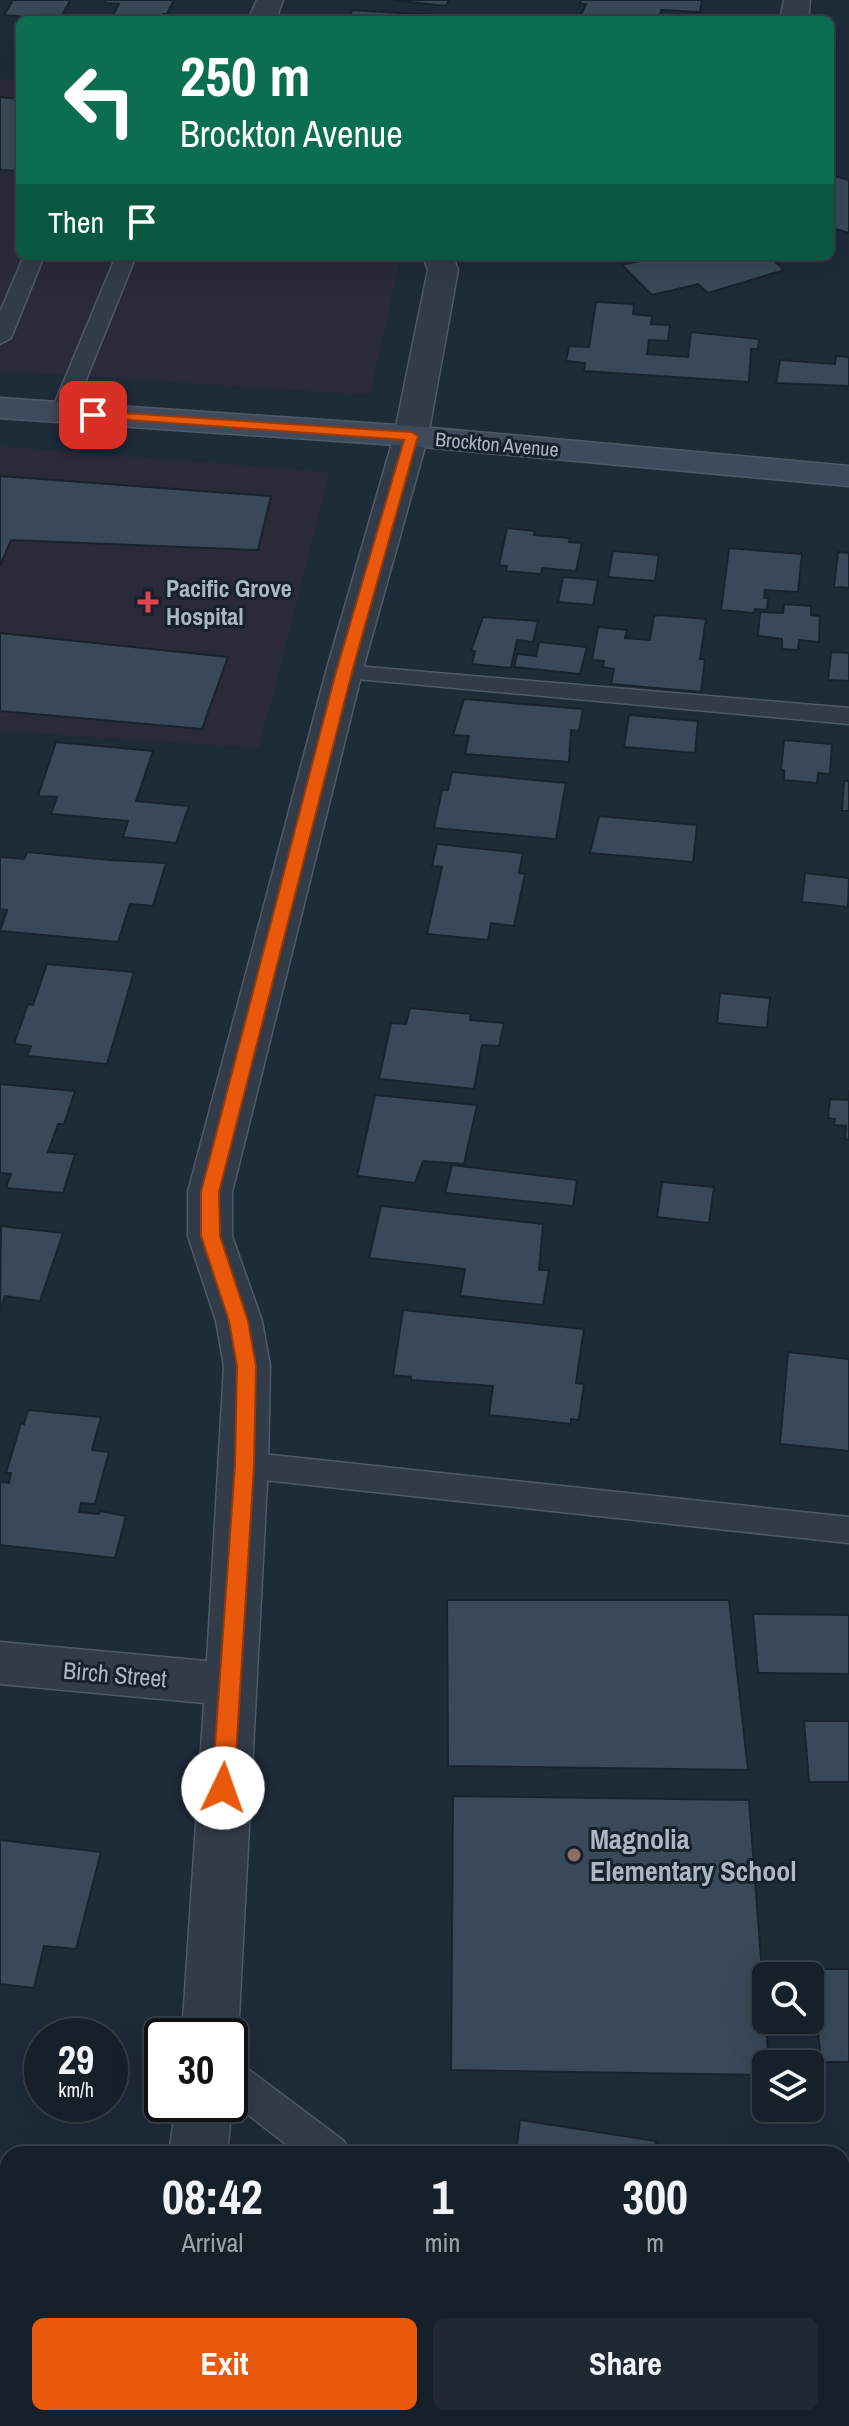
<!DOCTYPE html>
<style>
:root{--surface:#16202b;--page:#1f2833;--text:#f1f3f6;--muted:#9ea3a9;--line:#353e47;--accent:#ea580c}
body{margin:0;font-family:"Archivo Narrow",sans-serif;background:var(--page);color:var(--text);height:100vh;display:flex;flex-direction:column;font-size:30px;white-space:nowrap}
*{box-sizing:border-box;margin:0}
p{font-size:26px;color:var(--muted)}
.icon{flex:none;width:44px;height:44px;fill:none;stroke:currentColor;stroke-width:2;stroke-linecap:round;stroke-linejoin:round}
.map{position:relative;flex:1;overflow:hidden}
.drawer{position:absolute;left:0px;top:2146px;width:850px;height:280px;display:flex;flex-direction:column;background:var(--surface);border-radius:24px 24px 0 0;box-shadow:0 8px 32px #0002,0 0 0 2px var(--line)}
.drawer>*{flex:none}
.top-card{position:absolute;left:16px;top:16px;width:818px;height:244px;border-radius:12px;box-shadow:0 8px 32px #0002,0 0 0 2px var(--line);background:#0b6e4f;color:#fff;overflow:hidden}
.fabs{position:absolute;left:752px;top:1962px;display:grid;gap:16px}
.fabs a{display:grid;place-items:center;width:72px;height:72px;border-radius:12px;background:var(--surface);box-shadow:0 8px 32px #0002,0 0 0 2px var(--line);font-size:40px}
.speed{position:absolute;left:24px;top:2018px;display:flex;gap:16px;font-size:40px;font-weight:700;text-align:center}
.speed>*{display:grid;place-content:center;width:104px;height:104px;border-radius:50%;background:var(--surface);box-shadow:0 8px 32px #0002,0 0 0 2px var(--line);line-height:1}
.speed small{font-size:20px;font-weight:400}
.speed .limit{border:4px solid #111;border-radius:12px;background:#fff;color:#111}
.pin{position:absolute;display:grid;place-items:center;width:68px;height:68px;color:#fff;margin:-34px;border-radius:16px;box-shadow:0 4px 12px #0006}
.me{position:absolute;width:88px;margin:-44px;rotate:3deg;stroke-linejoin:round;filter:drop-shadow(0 0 6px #0008)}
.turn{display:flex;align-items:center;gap:28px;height:168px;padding:0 32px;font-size:36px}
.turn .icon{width:104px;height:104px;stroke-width:2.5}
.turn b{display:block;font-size:56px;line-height:68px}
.then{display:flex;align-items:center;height:76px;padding:0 32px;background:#0003;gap:16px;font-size:30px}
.eta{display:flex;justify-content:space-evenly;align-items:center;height:136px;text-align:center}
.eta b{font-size:48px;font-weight:800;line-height:56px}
.cta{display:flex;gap:16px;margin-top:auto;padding:16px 32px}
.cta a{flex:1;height:92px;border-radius:12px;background:var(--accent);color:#fff;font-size:32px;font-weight:800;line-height:92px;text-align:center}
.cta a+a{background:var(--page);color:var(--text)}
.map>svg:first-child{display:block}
.medical{fill:#2b2a3a}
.building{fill:#394959;stroke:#19232f;stroke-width:2}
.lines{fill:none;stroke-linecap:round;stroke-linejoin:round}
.lane-casing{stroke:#4f5a67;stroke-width:3}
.street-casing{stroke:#4f5a67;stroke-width:3}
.secondary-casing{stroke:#4f5a67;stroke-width:3}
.lane{fill:#323c49;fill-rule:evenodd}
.street{fill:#323c49;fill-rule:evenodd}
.secondary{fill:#3f4b5c;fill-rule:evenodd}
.route{fill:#ea580c;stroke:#983908;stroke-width:2}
.health-dot{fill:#e0444e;stroke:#17212d;stroke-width:3}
.education-dot{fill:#8d6e63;stroke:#17212d;stroke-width:3}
.labels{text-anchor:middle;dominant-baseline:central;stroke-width:6;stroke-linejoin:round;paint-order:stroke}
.far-street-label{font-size:20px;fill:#acb7c6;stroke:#17212d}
.poi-label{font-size:24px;font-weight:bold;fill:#acb7c6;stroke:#17212d;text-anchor:start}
.street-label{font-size:24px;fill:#acb7c6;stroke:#17212d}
.near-poi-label{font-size:28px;font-weight:bold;fill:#acb7c6;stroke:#17212d;text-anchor:start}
</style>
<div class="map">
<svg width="849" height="2426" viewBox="0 0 849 2426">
<rect width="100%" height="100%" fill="#1e2b39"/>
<g class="medical">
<polygon points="0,79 20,81 20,256 401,256 370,395 0,371"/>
<polygon points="0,446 330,472 259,748 0,731"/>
</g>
<g class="building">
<polygon points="13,0 69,0 69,3 59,20 4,15"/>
<polygon points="106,0 174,0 167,14 163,14 160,20 111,19 119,4 105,3"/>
<polygon points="393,0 449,0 446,6"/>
<polygon points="581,0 702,0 700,12 661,10 659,20 579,20 586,4 580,4"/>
<polygon points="352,10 464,17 463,20 349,20"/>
<polygon points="0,97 20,99 20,171 0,170"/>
<polygon points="834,176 849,180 849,233 830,227 830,179"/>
<polygon points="661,256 769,256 784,270 708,293 698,284 652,295 622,265"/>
<polygon points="596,302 634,304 633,314 652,316 651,324 670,325 668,341 649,340 647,354 688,357 691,332 759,339 758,349 751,349 749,382 584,371 585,363 566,361 569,346 589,347"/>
<polygon points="836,356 849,357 849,386 776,383 780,360 835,364"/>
<polygon points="0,476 271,496 258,550 11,540 0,566"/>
<polygon points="507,528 535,531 534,535 570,538 569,542 582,543 576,571 542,568 541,574 506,571 507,566 499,565"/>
<polygon points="729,548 802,554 798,592 765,590 764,598 768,598 767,610 755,609 754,613 721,610"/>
<polygon points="613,551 659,555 655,581 608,577"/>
<polygon points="838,552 849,553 849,588 834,587"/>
<polygon points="563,577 598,580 593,605 558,602"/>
<polygon points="784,604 811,606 811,615 820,616 819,642 799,640 798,650 782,649 782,639 758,636 760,612 783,613"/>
<polygon points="660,615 706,619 700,659 705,659 701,692 611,684 614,669 603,667 604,661 592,660 598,627 627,630 625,638 650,640 654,616"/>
<polygon points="483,617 538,621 533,642 517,640 511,668 472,664 475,651 471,651"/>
<polygon points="0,633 228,657 202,729 0,711"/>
<polygon points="539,642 587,647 580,674 514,667 517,654 536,656"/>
<polygon points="831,652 849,653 849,681 828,680"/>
<polygon points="464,699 583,709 579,731 571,730 569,762 465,754 469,736 453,735"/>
<polygon points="629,715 698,721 695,753 624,747"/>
<polygon points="784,740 832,744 830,774 818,773 817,783 784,780 784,770 781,770"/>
<polygon points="56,742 153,751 136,801 189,806 176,843 123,837 128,821 51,814 57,797 38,796"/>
<polygon points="452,772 566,783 556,839 434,828 442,790 448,790"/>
<polygon points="844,781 849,781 849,811 842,811"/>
<polygon points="599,816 697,825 693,862 590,853"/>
<polygon points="437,844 523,853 519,873 525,874 514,926 491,923 488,940 427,934 442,867 432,866"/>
<polygon points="27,852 110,860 166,863 153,906 130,904 118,942 0,931 7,910 0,909 0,857 24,859"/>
<polygon points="805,873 849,878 848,907 802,902"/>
<polygon points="47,964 134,972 107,1064 27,1056 31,1046 14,1044 28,1004 33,1005"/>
<polygon points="720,993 770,998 767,1028 717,1023"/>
<polygon points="410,1008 471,1014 470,1020 504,1023 499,1046 482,1045 474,1089 379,1079 391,1023 406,1024"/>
<polygon points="0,1084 75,1091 64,1124 58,1124 48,1152 75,1154 63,1193 6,1188 11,1174 0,1173"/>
<polygon points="849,1090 849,1140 845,1139 846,1126 834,1125 835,1119 828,1118 830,1099 848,1100"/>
<polygon points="375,1095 477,1105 464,1164 423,1161 415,1183 357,1176"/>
<polygon points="452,1165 577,1180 573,1206 445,1193"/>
<polygon points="662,1182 714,1187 709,1223 657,1217"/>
<polygon points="381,1206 543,1224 539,1270 549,1270 543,1305 460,1296 465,1269 369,1258"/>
<polygon points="1,1226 63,1233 40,1301 5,1296 0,1311"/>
<polygon points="403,1310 584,1329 576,1383 584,1384 579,1420 571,1419 571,1424 489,1415 493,1386 411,1380 411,1377 393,1375"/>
<polygon points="788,1352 849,1359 849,1451 780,1444"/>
<polygon points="28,1410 101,1417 92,1450 109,1452 95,1504 81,1503 79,1512 99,1514 100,1511 126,1516 115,1558 0,1545 0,1482 9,1483 11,1473 6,1473 21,1423 24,1424"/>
<polygon points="447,1600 729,1600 748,1770 448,1766"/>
<polygon points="753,1614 849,1615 849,1674 758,1673"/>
<polygon points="804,1721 849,1721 849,1782 809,1782"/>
<polygon points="453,1796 749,1800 769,2064 766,2064 766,2075 451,2070"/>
<polygon points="0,1840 101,1852 76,1949 44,1946 34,1988 0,1984"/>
<polygon points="812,1969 849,1969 849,2062 821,2062"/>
<polygon points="520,2120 656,2141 654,2154 516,2154"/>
<polygon points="485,2418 631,2418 631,2426 484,2426"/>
</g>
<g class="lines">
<g class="lane-casing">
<g id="lane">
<polygon points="24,256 44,256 11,338 0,344 0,312"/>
<polygon points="116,256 136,256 73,412 70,417 54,417 51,412"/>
<polygon points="344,665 849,708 849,724 335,677 332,672 335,667"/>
<polygon points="244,1452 849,1517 849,1543 244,1478 233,1474 228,1465 233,1456"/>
<polygon points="230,2060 244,2066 344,2141 350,2154 299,2154 230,2101"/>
<polygon points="322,2418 364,2418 360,2426 318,2426"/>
</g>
</g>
<g class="street-casing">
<g id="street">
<polygon points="257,0 283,0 276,20 248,20"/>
<polygon points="784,0 810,0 808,20 780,20"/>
<polygon points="423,256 453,256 458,270 428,436 362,672 232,1192 232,1236 262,1321 270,1366 268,1465 238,2036 230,2053 230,2036 182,2036 204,1703 0,1684 0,1642 207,1661 224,1366 216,1321 188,1236 188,1192 326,672 394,436 428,270"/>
<polygon points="230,2099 232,2104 227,2154 169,2154 176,2104 230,2104"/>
<polygon points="137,2418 197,2418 197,2426 135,2426"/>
</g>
</g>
<g class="secondary-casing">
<polygon id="secondary" points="0,398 411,426 849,466 849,486 411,446 0,418"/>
</g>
<use href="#lane" class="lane"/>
<use href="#street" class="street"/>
<use href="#secondary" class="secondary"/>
</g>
<polygon class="route" points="93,411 411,432 418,436 352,672 219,1192 220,1236 248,1321 256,1366 254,1465 234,1788 231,1795 223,1798 215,1795 212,1788 235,1465 237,1366 229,1321 201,1236 201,1192 336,672 404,440 89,417 87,415"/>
<path class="health-dot" d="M144 590h8v8h8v8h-8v8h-8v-8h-8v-8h8z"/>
<circle class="education-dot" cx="574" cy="1855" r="8"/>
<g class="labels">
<g class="far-street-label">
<text transform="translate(497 444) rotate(5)">Brockton Avenue</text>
</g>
<g class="poi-label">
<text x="166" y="588">Pacific Grove<tspan x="166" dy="28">Hospital</tspan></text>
</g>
<g class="street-label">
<text transform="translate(115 1674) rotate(5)">Birch Street</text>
</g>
<g class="near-poi-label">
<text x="590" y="1839">Magnolia<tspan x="590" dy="32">Elementary School</tspan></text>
</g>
</g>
</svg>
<div class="fabs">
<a><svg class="icon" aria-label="search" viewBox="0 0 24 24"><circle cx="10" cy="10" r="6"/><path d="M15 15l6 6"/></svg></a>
<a><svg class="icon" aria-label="layers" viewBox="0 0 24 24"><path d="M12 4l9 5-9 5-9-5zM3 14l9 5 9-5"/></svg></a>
</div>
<div class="speed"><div>29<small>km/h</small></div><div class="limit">30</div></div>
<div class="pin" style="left:93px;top:415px;background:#d93025"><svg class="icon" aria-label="arrive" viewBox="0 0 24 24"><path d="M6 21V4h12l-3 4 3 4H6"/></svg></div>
<svg class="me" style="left:223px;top:1788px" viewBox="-20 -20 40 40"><circle r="19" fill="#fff"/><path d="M0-13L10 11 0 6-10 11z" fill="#ea580c"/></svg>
<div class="top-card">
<div class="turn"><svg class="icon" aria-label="left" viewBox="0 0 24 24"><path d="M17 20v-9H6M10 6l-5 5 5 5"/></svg><div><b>250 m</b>Brockton Avenue</div></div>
<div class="then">Then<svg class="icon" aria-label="arrive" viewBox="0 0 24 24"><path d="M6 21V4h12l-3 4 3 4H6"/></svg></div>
</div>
<section class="drawer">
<div class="eta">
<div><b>08:42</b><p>Arrival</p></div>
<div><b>1</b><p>min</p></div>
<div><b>300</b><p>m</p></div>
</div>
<div class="cta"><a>Exit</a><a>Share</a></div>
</section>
</div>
